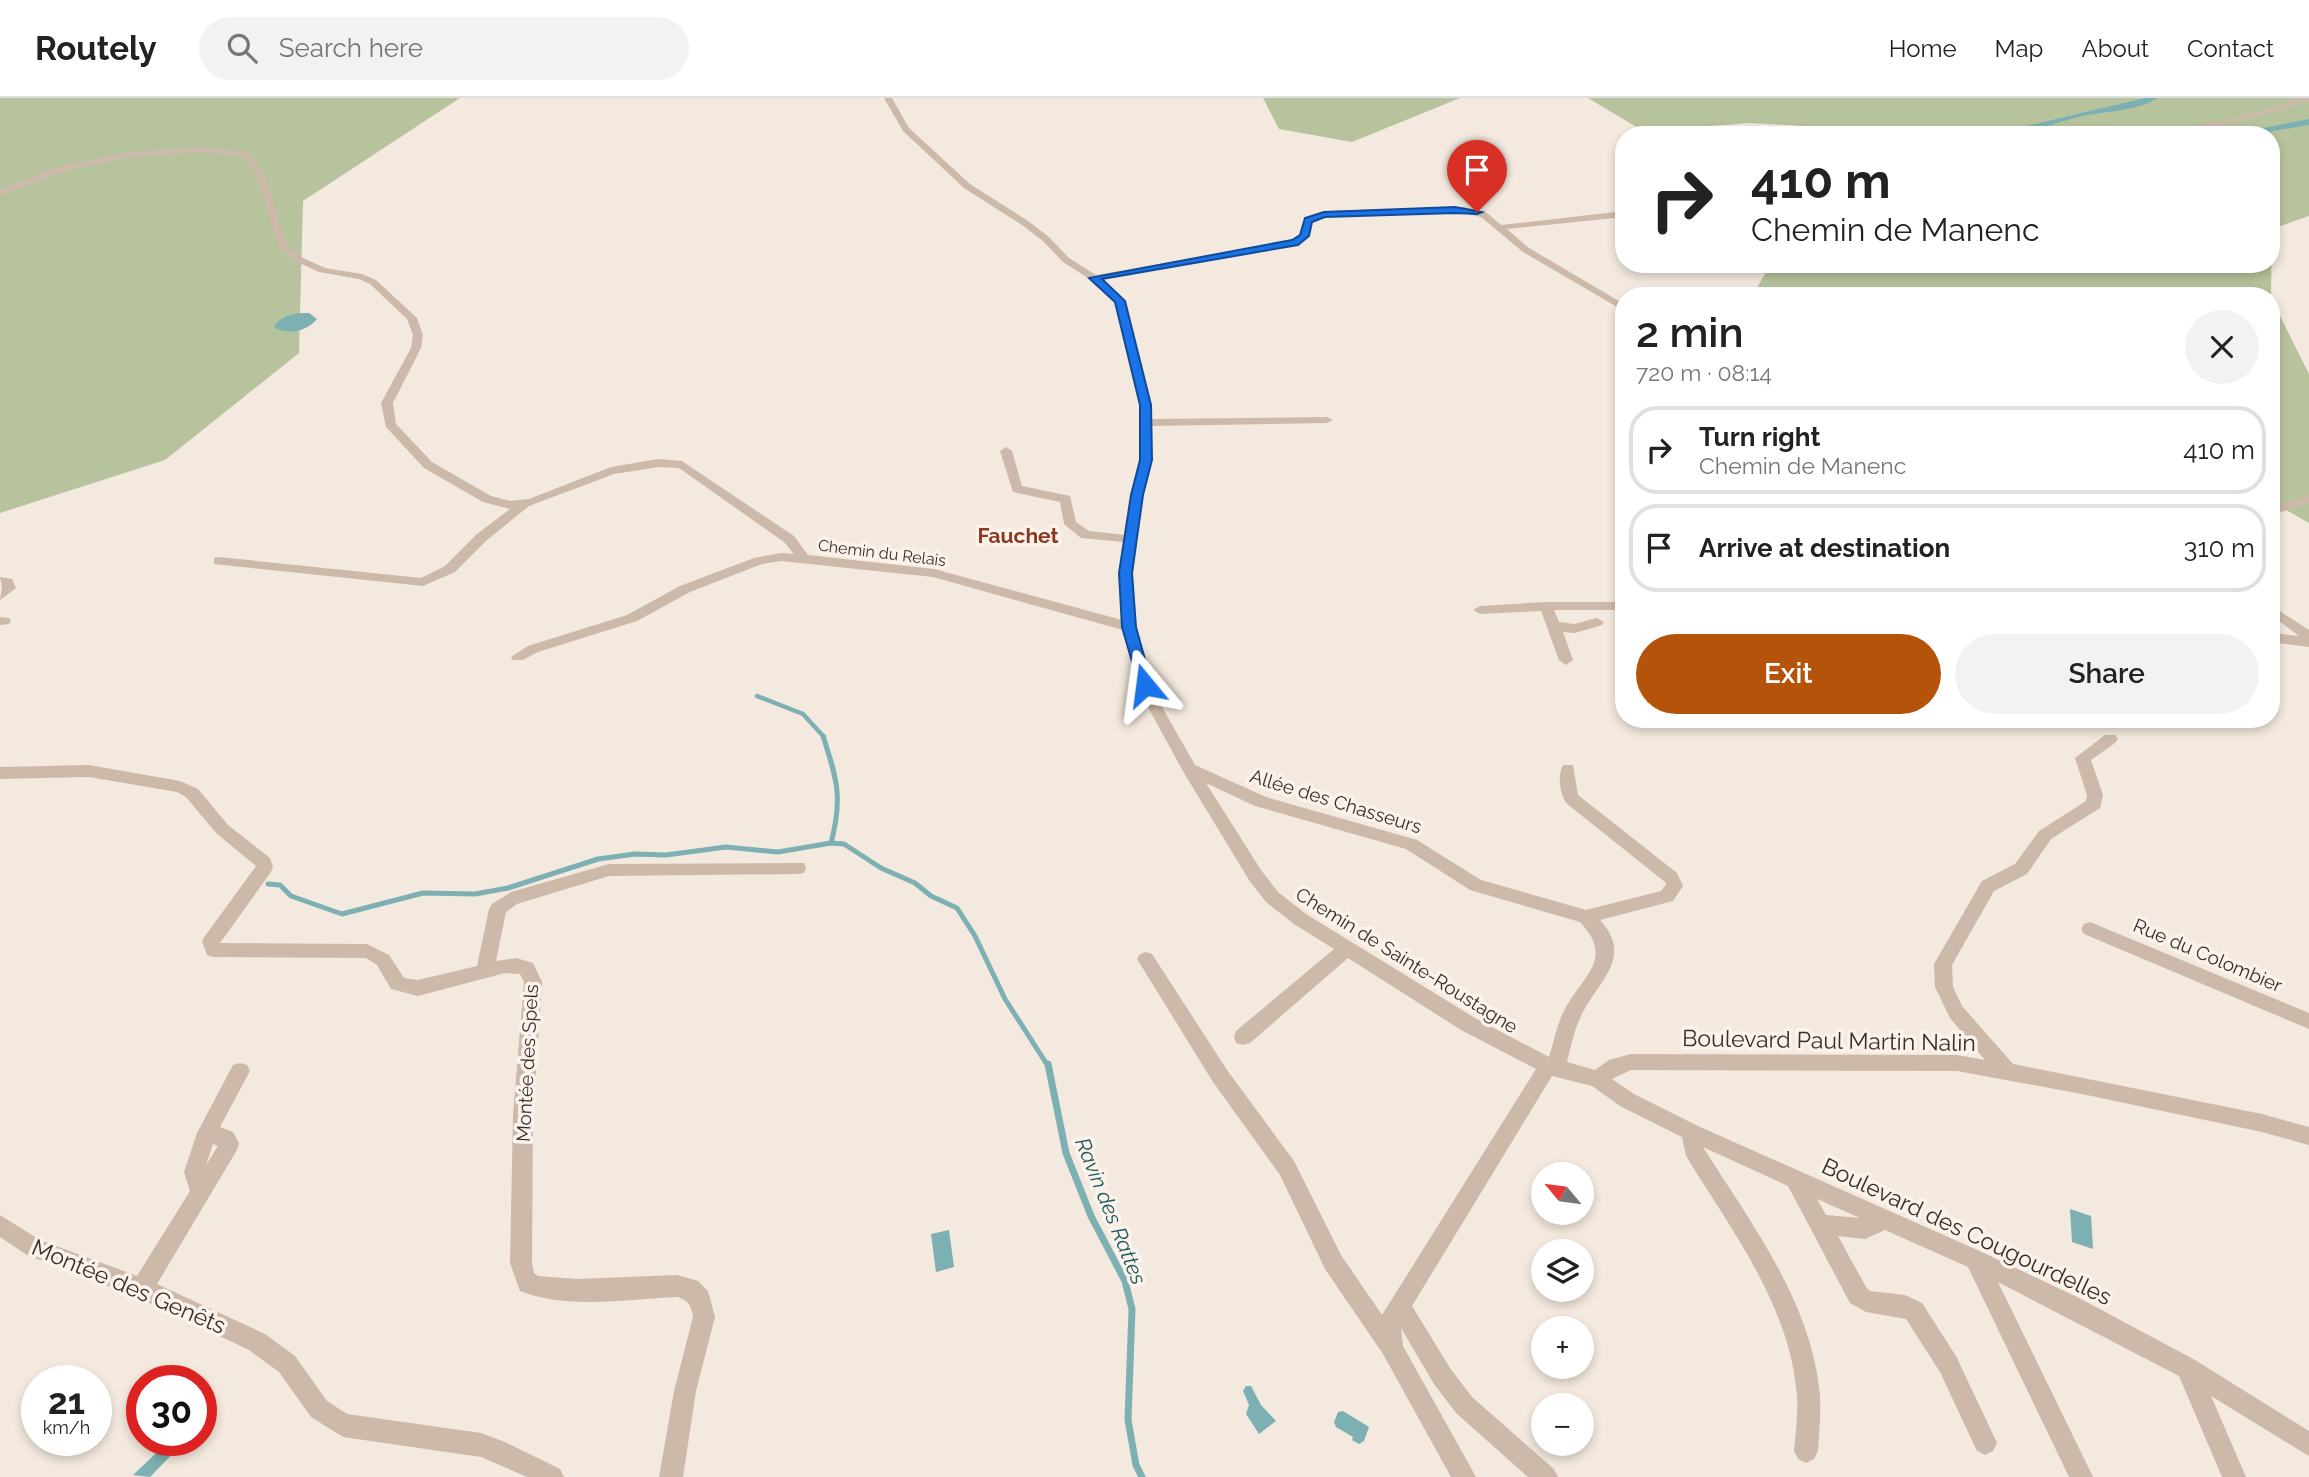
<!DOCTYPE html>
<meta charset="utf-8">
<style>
:root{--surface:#fff;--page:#f2f2f2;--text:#222;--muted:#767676;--line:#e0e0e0;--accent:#b45309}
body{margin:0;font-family:Raleway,sans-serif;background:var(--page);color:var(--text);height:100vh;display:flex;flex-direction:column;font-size:26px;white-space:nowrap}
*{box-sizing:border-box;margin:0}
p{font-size:23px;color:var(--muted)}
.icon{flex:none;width:38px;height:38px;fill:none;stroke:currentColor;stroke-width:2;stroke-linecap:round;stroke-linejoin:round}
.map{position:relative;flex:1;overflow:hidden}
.panel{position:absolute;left:1615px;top:189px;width:665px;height:441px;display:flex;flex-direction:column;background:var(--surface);border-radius:28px;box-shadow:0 4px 10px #0003}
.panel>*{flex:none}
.banner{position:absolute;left:1615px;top:28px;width:665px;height:147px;border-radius:28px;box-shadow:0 4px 10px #0003;background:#fff;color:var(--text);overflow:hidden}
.needle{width:46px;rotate:299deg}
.controls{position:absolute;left:1531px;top:1064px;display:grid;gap:14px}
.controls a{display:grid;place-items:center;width:63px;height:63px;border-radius:50%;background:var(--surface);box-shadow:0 4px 10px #0003;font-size:35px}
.speed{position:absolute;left:21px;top:1267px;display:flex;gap:14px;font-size:35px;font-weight:700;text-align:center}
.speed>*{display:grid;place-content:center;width:91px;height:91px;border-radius:50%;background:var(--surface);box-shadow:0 4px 10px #0003;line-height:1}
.speed small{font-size:18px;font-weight:400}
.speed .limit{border:10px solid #d22;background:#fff;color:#111}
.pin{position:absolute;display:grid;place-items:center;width:60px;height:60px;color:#fff;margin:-72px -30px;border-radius:50% 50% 50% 0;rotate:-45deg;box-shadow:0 0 7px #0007}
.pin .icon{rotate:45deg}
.me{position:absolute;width:77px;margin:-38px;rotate:344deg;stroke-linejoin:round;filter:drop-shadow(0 0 5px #0008)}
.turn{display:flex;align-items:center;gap:24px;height:147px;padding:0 21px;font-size:32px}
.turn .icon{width:91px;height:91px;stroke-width:2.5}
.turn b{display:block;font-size:49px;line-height:60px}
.round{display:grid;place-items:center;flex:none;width:74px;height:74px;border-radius:37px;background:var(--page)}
.summary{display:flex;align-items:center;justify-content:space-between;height:119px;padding:0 21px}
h1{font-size:42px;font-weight:600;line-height:52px}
.primary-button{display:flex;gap:14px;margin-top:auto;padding:14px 21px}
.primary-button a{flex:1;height:80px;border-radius:42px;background:var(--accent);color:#fff;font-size:28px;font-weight:600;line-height:80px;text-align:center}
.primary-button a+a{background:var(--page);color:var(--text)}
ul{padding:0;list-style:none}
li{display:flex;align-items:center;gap:21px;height:88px;margin:0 14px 10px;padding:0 7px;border:4px solid var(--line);border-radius:28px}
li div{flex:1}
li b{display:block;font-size:26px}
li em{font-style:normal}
header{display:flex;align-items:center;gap:42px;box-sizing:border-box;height:98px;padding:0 35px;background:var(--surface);border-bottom:2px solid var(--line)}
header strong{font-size:33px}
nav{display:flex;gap:38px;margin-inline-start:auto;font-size:24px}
.search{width:490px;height:63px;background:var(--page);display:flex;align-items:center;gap:18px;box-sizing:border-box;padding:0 24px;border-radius:38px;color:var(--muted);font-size:26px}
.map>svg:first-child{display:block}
.green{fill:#b7c39d}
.water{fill:#7cb0b2}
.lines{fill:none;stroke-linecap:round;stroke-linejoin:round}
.stream-far2{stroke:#7cb0b2;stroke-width:4.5}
.stream-far1{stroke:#7cb0b2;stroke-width:5}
.stream{stroke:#7cb0b2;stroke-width:7}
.canal{fill:#7cb0b2;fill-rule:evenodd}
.minor{fill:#ccb9a9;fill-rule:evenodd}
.route{fill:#1a73e8;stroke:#114b97;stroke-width:2}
.labels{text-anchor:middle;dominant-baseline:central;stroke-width:7;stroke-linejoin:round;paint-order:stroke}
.far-street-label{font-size:16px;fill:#392e29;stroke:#fbf3eb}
.street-label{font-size:19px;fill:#392e29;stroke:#fbf3eb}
.neighbourhood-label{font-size:21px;font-weight:bold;fill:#8b391f;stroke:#fbf3eb}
.water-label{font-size:21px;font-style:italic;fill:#1d585c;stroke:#fbf3eb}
.near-street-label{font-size:23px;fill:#392e29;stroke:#fbf3eb}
</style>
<header>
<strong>Routely</strong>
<div class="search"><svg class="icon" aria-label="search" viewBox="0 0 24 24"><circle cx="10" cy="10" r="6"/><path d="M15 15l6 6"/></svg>Search here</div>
<nav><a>Home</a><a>Map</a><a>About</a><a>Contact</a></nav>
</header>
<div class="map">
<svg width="2309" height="1379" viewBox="0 0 2309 1379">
<rect width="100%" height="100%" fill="#f3e9de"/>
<g class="green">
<polygon points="0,0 460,0 303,103 299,255 165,362 0,415"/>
<polygon points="1263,0 1460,0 1352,44 1279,31"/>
<polygon points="1588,0 2309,0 2309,118 2272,131 2271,198 1752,198 1771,166 2272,166 2272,37 1874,37 1854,31 1750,25 1643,33"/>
<polygon points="2272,202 2309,276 2309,425 2272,404"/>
</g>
<g class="water">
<path d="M309 215 317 221C308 233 286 238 274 229 280 217 296 215 309 215Z"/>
<polygon points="2070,1111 2091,1118 2093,1151 2072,1144"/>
<polygon points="949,1132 954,1169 936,1174 931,1136"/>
<polygon points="1246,1288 1251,1288 1261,1307 1276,1323 1259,1336 1246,1316 1249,1307 1243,1293"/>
<polygon points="1343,1313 1369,1329 1364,1343 1359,1346 1352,1342 1353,1339 1336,1329 1334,1324 1338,1314"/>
<polygon points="170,1342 185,1343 150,1379 133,1377"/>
</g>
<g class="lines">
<polyline class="stream-far2" points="757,598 803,616 824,639"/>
<g class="stream-far1">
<path d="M823 638C837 681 843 700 831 745"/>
<polyline points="268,786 280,787 291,798 342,816 423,795 475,796 508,790 598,761 635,756 666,757 726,749 778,754 831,745 844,746 881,770 915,785 931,798 957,810 975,838 1005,901 1048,968"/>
</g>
<polyline class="stream" points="1048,966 1066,1055 1091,1118 1125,1183 1132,1211 1128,1322 1136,1367 1142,1379"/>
<g class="canal">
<path d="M2145 0H2158C2135 14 2104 13 2078 19 2062 23 2047 29 2030 32L2036 37H2026L2018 30Z"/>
<polygon points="2309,21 2309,27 2250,37 2229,37"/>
</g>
<g class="minor">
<path d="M884 0H892L909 30 970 86 1028 123 1049 139 1069 160 1096 177 1292 143 1300 137 1305 120 1324 113 1464 109 1487 115 1501 127 1624 113V119L1507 131 1529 150 1624 206V213L1523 154 1481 119 1464 115 1325 119 1312 124 1309 138 1298 147 1103 181 1125 203 1151 307V321L1327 319 1333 322 1327 325 1151 328 1152 362 1143 397 1133 475 1136 529 1158 602 1195 667 1266 699 1417 742 1481 782 1586 812 1661 793 1666 787 1665 784 1566 705C1560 694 1557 679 1563 667H1573L1578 697 1677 775 1683 788 1673 803 1600 822C1635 860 1596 885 1581 918 1574 932 1571 949 1567 964L1595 972 1609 962 1631 956 1957 957 1985 962 1950 920 1935 889 1934 866 1982 783 2015 766 2039 733 2086 703 2087 697 2075 660 2105 637H2115L2118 641 2115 645 2091 662 2103 697 2100 710 2051 741 2027 776 1994 793 1952 867 1953 889 1962 908 2013 966 2262 1016 2309 1029V1047L2262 1034 2082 996 1957 973 1631 972 1612 981 1634 996 1698 1028 1984 1155 2079 1200 2195 1262 2309 1333V1358L2211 1298 2246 1379H2222L2179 1278 1998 1184 2093 1379H2069L1968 1169 1885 1132 1865 1141 1838 1138 1866 1189 1870 1193 1905 1197 1922 1205 1956 1258 1997 1345 1993 1353 1985 1357 1977 1353 1940 1274 1906 1221 1866 1214 1850 1205 1788 1088 1703 1049C1749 1122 1809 1201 1819 1289 1822 1310 1819 1332 1818 1353L1814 1361 1806 1365 1798 1361 1794 1353C1796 1332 1799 1310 1796 1289 1787 1204 1729 1128 1686 1058L1682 1039 1620 1008 1592 988 1552 978 1412 1208 1450 1270 1472 1299 1554 1371 1558 1379H1528L1456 1315 1434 1286 1401 1230 1403 1248 1476 1379H1451L1383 1256 1325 1171 1280 1077 1213 984 1137 861 1140 856 1146 854 1152 856 1227 972 1294 1063 1341 1157 1382 1217 1536 971 1461 932 1348 860 1250 945 1243 947 1236 945 1234 939 1236 933 1334 851 1294 826 1266 804 1249 782 1184 675 1144 602 1123 532 933 479 781 463 762 466 690 494 637 523 538 554 523 562H513L511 559 528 548 627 517 680 488 754 460 781 455 794 456 784 444 679 370 659 369 614 376 529 408 487 442 455 474 423 488 214 466V460L219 459 421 480 445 468 477 436 510 411 483 404 424 370 386 329 381 305 411 250 413 237 407 221 370 186 359 181 319 174 297 164 279 150 258 81 250 66 240 58 202 54 130 59 69 72 0 97V91L63 68 130 54 202 49 246 54 256 63 266 81 286 147 303 160 325 170 362 176 376 182 417 220 423 237 421 250 393 305 396 326 432 364 491 398 510 403 529 401 611 369 659 361 682 363 794 438 808 457 934 471 1122 522 1119 475 1124 444 1081 440 1064 426 1060 404 1013 394 1000 353 1006 349 1012 353 1022 388 1070 398 1076 424 1089 433 1125 437 1131 397 1140 362 1139 307 1115 204 1102 189 1063 164 1043 143 1022 127 964 90 903 33ZM1206 685 1255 708 1406 751 1470 792 1580 824C1615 861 1583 877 1565 911 1557 925 1554 944 1549 959L1475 920 1306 816 1278 794 1261 772ZM1817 1101 1860 1120 1826 1117Z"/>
<path d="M2304 0H2309V3C2251 20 2195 37 2134 37L2226 23Z"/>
<polygon points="2309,397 2309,405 2272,417 2272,409"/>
<polygon points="0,479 12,481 16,490 0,502 2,489"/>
<polygon points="1546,504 1624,504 1624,512 1554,512 1559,524 1574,526 1597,520 1604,524 1602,527 1575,535 1563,534 1573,562 1566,567 1559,562 1541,513 1480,516 1473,512 1480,508"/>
<polygon points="2272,508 2309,532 2309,549 2272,544 2272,535 2299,538 2272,518"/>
<polygon points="0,519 9,520 11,523 9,526 0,527"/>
<path d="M89 667 180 683 198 691 228 727 270 760 273 769 271 774 220 845 367 846 389 857 404 880 418 882 477 868 489 811 492 806 511 794 609 766 804 765 806 770 804 775 798 776 609 778 517 806 506 814 496 863 516 860 533 865 542 884 533 1017 532 1165 534 1175 538 1178 576 1181 677 1177 698 1183 708 1193 715 1219 696 1293 683 1379H659L674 1293 693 1219C691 1208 689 1202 677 1199 627 1201 568 1212 520 1193L510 1165 513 1017 524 884 520 876 505 875 418 898 391 891 377 867 366 860 213 859 207 857 202 843 205 838 256 768 216 735 186 699 177 694 89 679 0 681V669Z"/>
<polygon points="2090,824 2309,915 2309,931 2084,836 2081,831 2084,826"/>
<path d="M240 965 247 967 250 973 220 1029 233 1034 239 1045 237 1052 157 1186 265 1236 295 1258 327 1303 347 1316 481 1335 505 1344 560 1371 564 1379H527L481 1359 343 1339 311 1319 279 1274 249 1252 137 1199 27 1157 0 1139V1117L40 1142 137 1178 190 1093 184 1074 197 1035 233 967ZM213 1046 218 1048 206 1067Z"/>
</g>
</g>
<polygon class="route" points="1455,109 1482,114 1477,116 1455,115 1325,119 1312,124 1309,138 1298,147 1102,181 1125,203 1151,307 1152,362 1143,397 1132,475 1136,529 1152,587 1150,591 1140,591 1122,529 1119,475 1131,397 1140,362 1140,307 1115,204 1089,180 1292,142 1300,137 1305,120 1324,114"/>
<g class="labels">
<g class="far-street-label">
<text transform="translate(882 455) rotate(7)">Chemin du Relais</text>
</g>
<g class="street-label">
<text transform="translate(1336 703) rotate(17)">Allée des Chasseurs</text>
<text transform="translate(2208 857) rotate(23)">Rue du Colombier</text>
<text transform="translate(1407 862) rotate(32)">Chemin de Sainte-Roustagne</text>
<text transform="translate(527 965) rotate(-87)">Montée des Spels</text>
</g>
<g class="neighbourhood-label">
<text x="1018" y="437">Fauchet</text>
</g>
<g class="water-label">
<text transform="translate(1111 1113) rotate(68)">Ravin des Rattes</text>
</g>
<g class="near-street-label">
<text transform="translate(1829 942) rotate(1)">Boulevard Paul Martin Nalin</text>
<text transform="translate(1967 1133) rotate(25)">Boulevard des Cougourdelles</text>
<text transform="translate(129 1188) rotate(23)">Montée des Genêts</text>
</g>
</g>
</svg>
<div class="controls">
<a><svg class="needle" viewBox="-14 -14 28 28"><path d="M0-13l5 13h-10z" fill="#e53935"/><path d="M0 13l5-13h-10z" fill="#767676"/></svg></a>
<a><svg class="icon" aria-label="layers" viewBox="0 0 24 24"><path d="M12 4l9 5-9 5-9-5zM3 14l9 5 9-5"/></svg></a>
<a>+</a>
<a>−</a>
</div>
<div class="speed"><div>21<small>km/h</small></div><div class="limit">30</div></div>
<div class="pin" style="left:1477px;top:114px;background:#d93025"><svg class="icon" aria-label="arrive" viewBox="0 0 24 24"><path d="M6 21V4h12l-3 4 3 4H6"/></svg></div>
<svg class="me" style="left:1145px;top:587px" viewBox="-20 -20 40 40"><path d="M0-17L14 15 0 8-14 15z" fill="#1a73e8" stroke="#fff" stroke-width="4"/></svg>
<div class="banner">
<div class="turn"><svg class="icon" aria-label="right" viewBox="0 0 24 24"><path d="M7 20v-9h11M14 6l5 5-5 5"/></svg><div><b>410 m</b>Chemin de Manenc</div></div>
</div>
<section class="panel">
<div class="summary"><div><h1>2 min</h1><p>720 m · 08:14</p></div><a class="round"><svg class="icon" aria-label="close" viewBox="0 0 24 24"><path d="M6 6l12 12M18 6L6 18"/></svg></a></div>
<ul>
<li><svg class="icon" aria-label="right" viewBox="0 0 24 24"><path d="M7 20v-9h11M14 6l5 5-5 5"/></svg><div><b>Turn right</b><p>Chemin de Manenc</p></div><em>410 m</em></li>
<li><svg class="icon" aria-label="arrive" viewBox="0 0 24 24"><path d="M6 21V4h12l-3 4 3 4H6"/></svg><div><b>Arrive at destination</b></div><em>310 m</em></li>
</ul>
<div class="primary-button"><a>Exit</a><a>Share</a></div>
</section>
</div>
